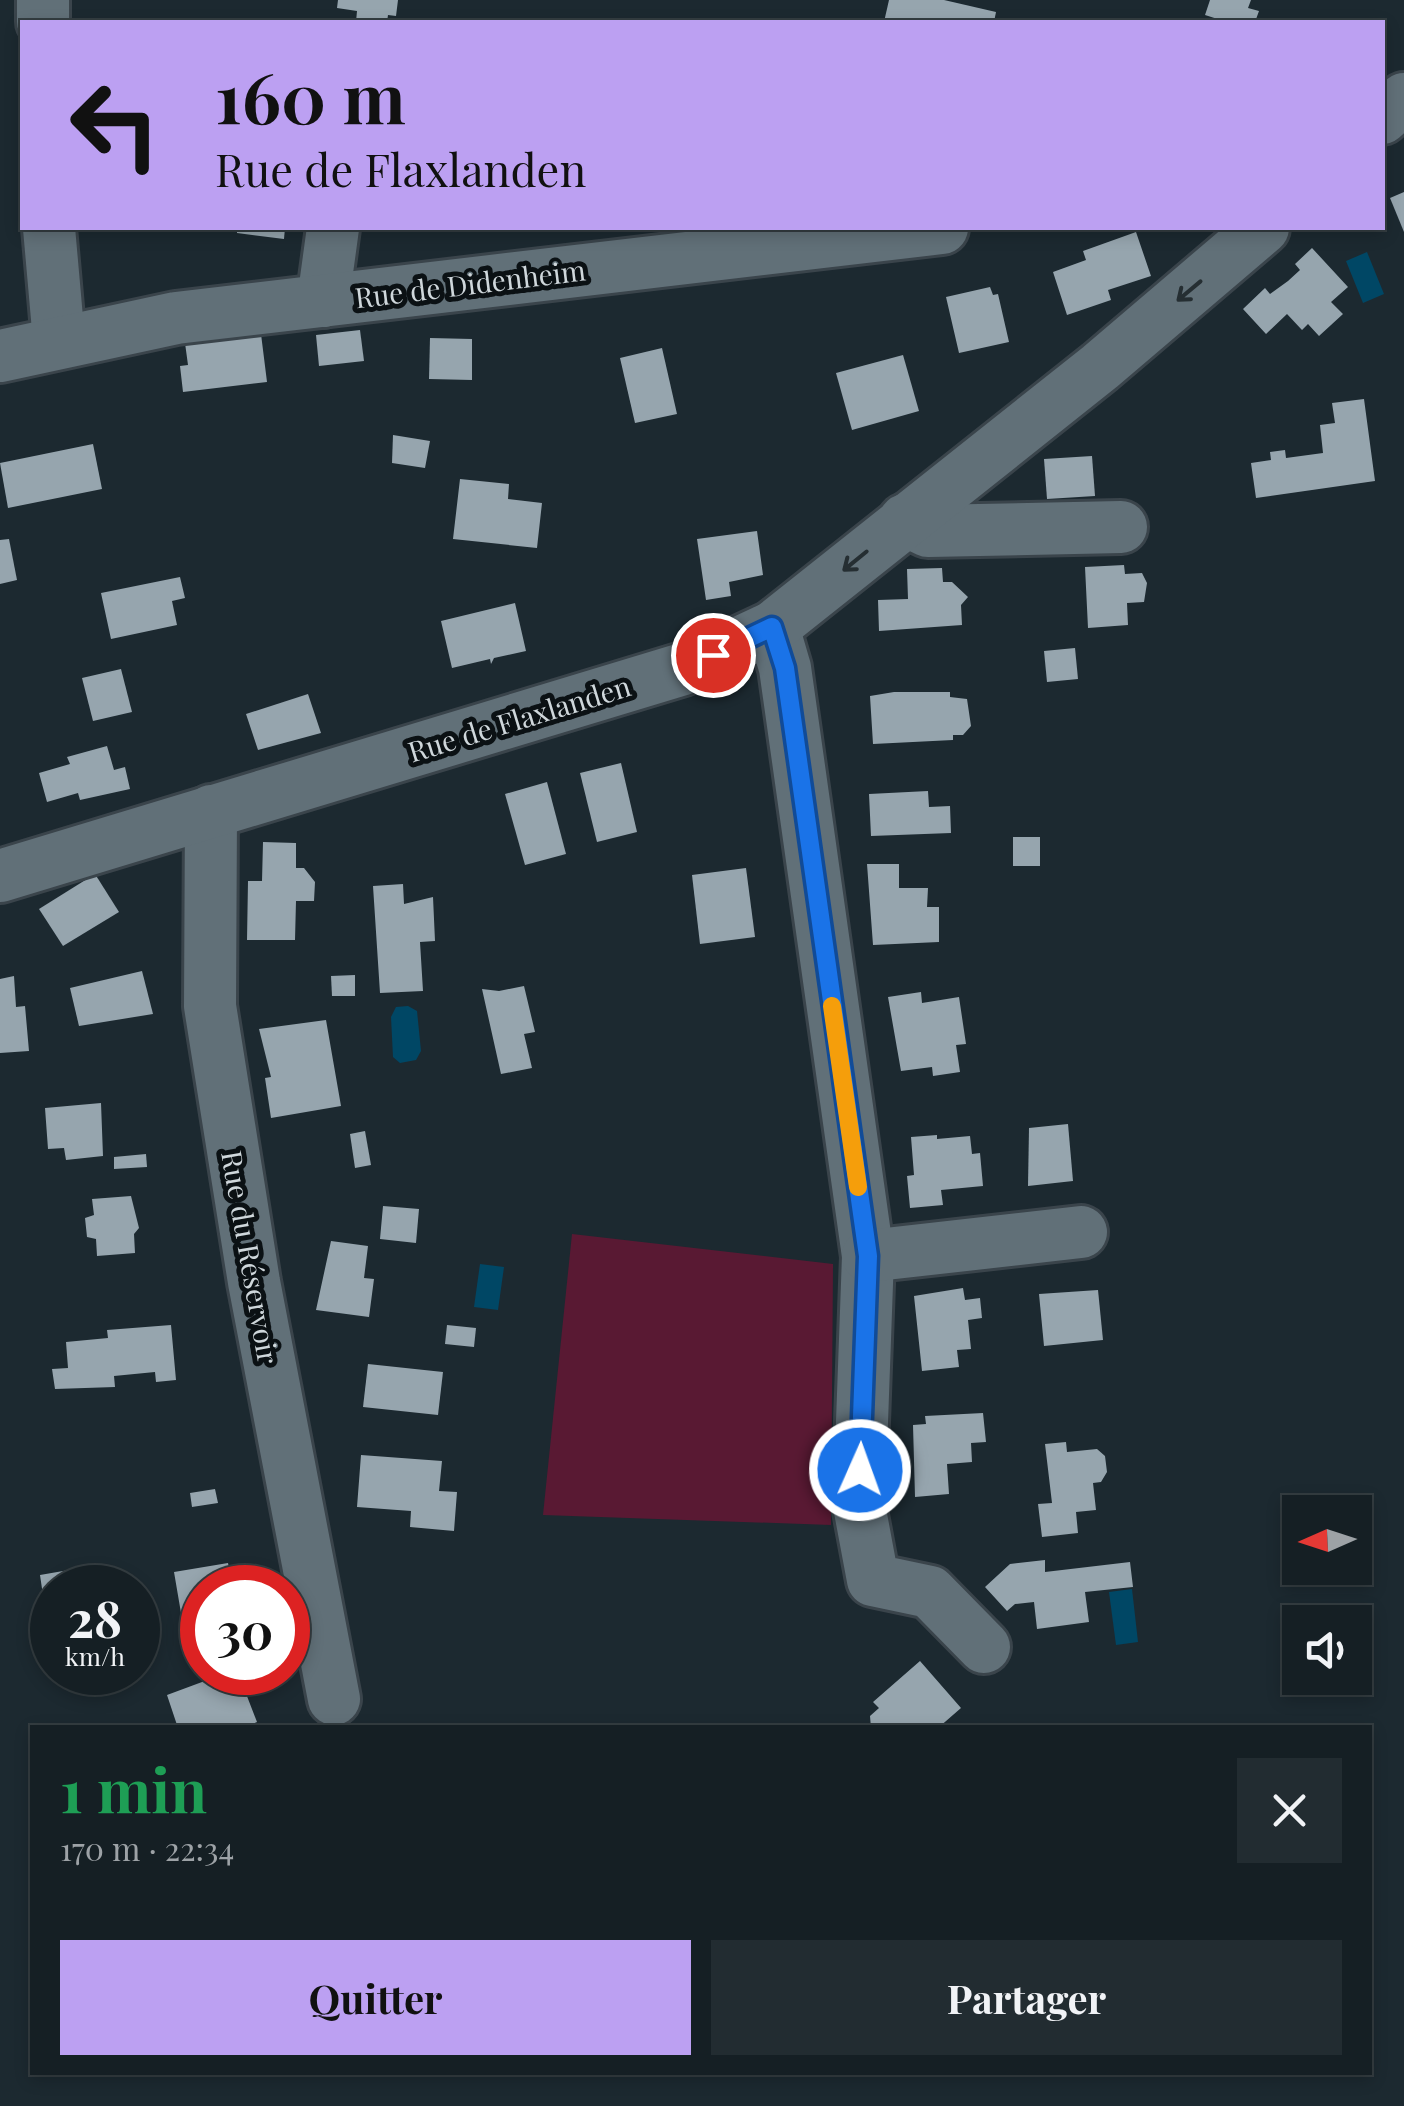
<!DOCTYPE html>
<html lang="fr">
<meta charset="utf-8">
<style>
:root{--surface:#151f24;--page:#222c31;--text:#f1f3f6;--muted:#9da2a6;--line:#343d41;--accent:#bca0f2}
body{margin:0;font-family:"Playfair Display",serif;background:var(--page);color:var(--text);height:100vh;display:flex;flex-direction:column;font-size:38px;white-space:nowrap}
*{box-sizing:border-box;margin:0}
p{font-size:32px;color:var(--muted)}
.icon{flex:none;width:55px;height:55px;fill:none;stroke:currentColor;stroke-width:2;stroke-linecap:round;stroke-linejoin:round}
.map{position:relative;flex:1;overflow:hidden}
.side{position:absolute;left:30px;top:1725px;width:1342px;height:350px;display:flex;flex-direction:column;background:var(--surface);border-radius:0px;box-shadow:0 5px 15px #0003,0 0 0 2px var(--line)}
.side>*{flex:none}
.hud{position:absolute;left:20px;top:20px;width:1365px;height:210px;border-radius:0px;box-shadow:0 5px 15px #0003,0 0 0 2px var(--line);background:#bca0f2;color:#111;overflow:hidden}
.needle{width:65px;rotate:267deg}
.controls{position:absolute;left:1282px;top:1495px;display:grid;gap:20px}
.controls a{display:grid;place-items:center;width:90px;height:90px;border-radius:0px;background:var(--surface);box-shadow:0 5px 15px #0003,0 0 0 2px var(--line);font-size:50px}
.speed{position:absolute;left:30px;top:1565px;display:flex;gap:20px;font-size:50px;font-weight:700;text-align:center}
.speed>*{display:grid;place-content:center;width:130px;height:130px;border-radius:50%;background:var(--surface);box-shadow:0 5px 15px #0003,0 0 0 2px var(--line);line-height:1}
.speed small{font-size:25px;font-weight:400}
.speed .limit{border:15px solid #d22;background:#fff;color:#111}
.pin{position:absolute;display:grid;place-items:center;width:85px;height:85px;color:#fff;margin:-42px;border:5px solid #fff;border-radius:50%;box-shadow:0 2px 10px #0007}
.me{position:absolute;width:110px;margin:-55px;rotate:2deg;stroke-linejoin:round;filter:drop-shadow(0 0 8px #0008)}
.turn{display:flex;align-items:center;gap:35px;height:210px;padding:0 30px;font-size:45px}
.turn .icon{width:130px;height:130px;stroke-width:2.5}
.turn b{display:block;font-size:70px;line-height:85px}
.round{display:grid;place-items:center;flex:none;width:105px;height:105px;border-radius:0px;background:var(--page)}
.overview{display:flex;align-items:center;justify-content:space-between;height:170px;padding:0 30px}
h1{font-size:60px;font-weight:700;line-height:75px;color:#1e9e55}
.button{display:flex;gap:20px;margin-top:auto;padding:20px 30px}
.button a{flex:1;height:115px;border-radius:0px;background:var(--accent);color:#111;font-size:40px;font-weight:700;line-height:115px;text-align:center}
.button a+a{background:var(--page);color:var(--text)}
.map>svg:first-child{display:block}
.green{fill:#591933}
.water{fill:#004765}
.building{fill:#96a5ae}
.lines{fill:none;stroke-linecap:round;stroke-linejoin:round}
.minor-casing{stroke:#3a444b;stroke-width:58}
.minor{stroke:#617078;stroke-width:52}
.oneway{stroke:#252e32}
.route-casing{stroke:#114b97;stroke-width:25}
.route{stroke:#1a73e8;stroke-width:18}
.slow{stroke:#f59e0b;stroke-width:18}
.labels{text-anchor:middle;dominant-baseline:central;stroke-width:10;stroke-linejoin:round;paint-order:stroke}
.street-label{font-size:28px;fill:#cfd7db;stroke:#0b1114}
</style>
<div class="map">
<svg width="1404" height="2106" viewBox="0 0 1404 2106">
<rect width="100%" height="100%" fill="#1c2930"/>
<polygon class="green" points="572,1234 833,1264 831,1525 543,1515"/>
<g class="water">
<polygon points="1367,252 1384,294 1363,303 1346,261"/>
<polygon points="408,1006 417,1011 421,1051 416,1060 400,1063 393,1057 391,1017 396,1007"/>
<polygon points="480,1264 504,1267 498,1310 474,1307"/>
<polygon points="1132,1589 1138,1642 1116,1645 1109,1592"/>
</g>
<g class="building">
<polygon points="338,0 398,0 396,16 388,15 387,22 356,22 357,11 337,8"/>
<polygon points="889,0 944,0 996,12 994,22 884,22"/>
<polygon points="1210,0 1251,0 1248,8 1259,11 1255,22 1227,22 1205,15"/>
<polygon points="1404,192 1404,232 1390,198"/>
<polygon points="237,228 285,228 284,239 237,233"/>
<polygon points="1136,232 1151,276 1108,290 1111,300 1067,315 1053,272 1086,260 1083,251"/>
<polygon points="1312,248 1348,287 1331,302 1343,314 1319,336 1308,324 1302,330 1287,314 1266,334 1243,309 1265,288 1270,294 1288,281 1300,270 1295,264"/>
<polygon points="990,287 993,295 998,294 1009,342 959,353 946,297"/>
<polygon points="360,330 364,361 319,366 316,335"/>
<polygon points="261,334 267,382 183,392 180,366 188,365 185,343"/>
<polygon points="430,338 472,339 472,380 429,379"/>
<polygon points="662,348 677,414 635,423 620,358"/>
<polygon points="903,355 919,411 852,430 836,373"/>
<polygon points="1364,399 1375,481 1256,498 1251,463 1271,460 1270,452 1285,450 1286,458 1323,453 1320,425 1335,423 1332,403"/>
<polygon points="393,435 430,441 425,468 392,463"/>
<polygon points="93,444 102,489 8,508 0,463"/>
<polygon points="1092,456 1095,496 1047,499 1044,459"/>
<polygon points="460,479 509,484 508,499 542,503 537,548 453,539"/>
<polygon points="757,531 763,575 729,582 731,596 706,600 697,539"/>
<polygon points="9,539 17,580 0,584 0,540"/>
<polygon points="1124,565 1125,574 1142,573 1147,583 1144,602 1127,603 1128,625 1088,628 1085,567"/>
<polygon points="942,568 943,582 952,582 968,597 961,605 962,625 879,631 878,600 908,599 907,569"/>
<polygon points="180,577 185,598 172,601 177,625 111,639 101,593"/>
<polygon points="515,603 526,651 494,658 491,664 490,659 452,668 441,621"/>
<polygon points="1075,648 1078,679 1047,682 1044,651"/>
<polygon points="121,669 132,712 93,721 82,678"/>
<polygon points="894,692 950,692 950,697 967,699 971,726 963,735 953,735 953,740 873,744 870,696"/>
<polygon points="308,694 321,733 258,750 246,714"/>
<polygon points="107,746 114,770 125,767 130,789 80,800 78,793 47,802 39,773 70,764 67,757"/>
<polygon points="621,763 637,832 597,842 580,773"/>
<polygon points="547,782 566,854 525,865 505,794"/>
<polygon points="928,791 929,807 950,806 951,833 871,836 869,794"/>
<rect x="1013" y="837" width="27" height="29"/>
<polygon points="263,842 296,843 296,868 304,868 315,882 314,901 296,901 295,940 247,940 248,881 262,881"/>
<polygon points="867,864 899,864 899,888 928,888 927,907 939,907 939,942 873,945"/>
<polygon points="746,868 755,937 700,944 692,875"/>
<polygon points="95,874 119,912 63,946 39,909"/>
<polygon points="403,884 404,904 433,897 435,941 420,942 423,991 380,993 373,886"/>
<polygon points="142,971 153,1014 79,1026 70,988"/>
<polygon points="355,975 355,996 332,996 331,976"/>
<polygon points="14,976 16,1007 25,1006 29,1051 0,1053 0,979"/>
<polygon points="524,986 535,1032 524,1034 532,1068 501,1074 482,989 499,991"/>
<polygon points="921,992 922,1003 959,997 966,1044 956,1045 960,1072 933,1076 932,1067 901,1071 888,997"/>
<polygon points="326,1020 341,1106 271,1118 265,1078 271,1077 259,1029"/>
<polygon points="101,1103 103,1156 66,1160 64,1148 48,1149 45,1108"/>
<polygon points="1068,1124 1073,1181 1028,1186 1029,1128"/>
<polygon points="365,1131 371,1165 355,1168 350,1134"/>
<polygon points="937,1135 937,1139 970,1136 972,1154 980,1153 983,1186 941,1190 943,1205 910,1208 907,1176 914,1175 911,1137"/>
<polygon points="146,1154 147,1167 114,1169 114,1157"/>
<polygon points="131,1196 139,1228 134,1234 135,1253 97,1256 96,1239 87,1237 85,1218 94,1215 92,1199"/>
<polygon points="383,1206 419,1209 416,1243 380,1239"/>
<polygon points="331,1241 368,1246 364,1278 374,1279 369,1317 316,1310"/>
<polygon points="963,1288 965,1300 980,1298 982,1318 968,1320 971,1349 957,1350 959,1367 922,1371 914,1296"/>
<polygon points="1098,1290 1103,1340 1044,1346 1039,1294"/>
<polygon points="171,1325 176,1380 156,1382 155,1372 114,1376 115,1387 55,1389 52,1369 68,1368 66,1342 108,1338 107,1330"/>
<polygon points="447,1325 476,1328 474,1347 445,1344"/>
<polygon points="368,1364 443,1372 438,1415 363,1407"/>
<polygon points="983,1413 986,1442 971,1443 972,1462 947,1464 949,1494 915,1497 913,1425 926,1424 925,1416"/>
<polygon points="1066,1442 1067,1452 1097,1449 1105,1456 1107,1472 1101,1482 1093,1483 1096,1510 1076,1512 1078,1533 1042,1537 1038,1504 1052,1503 1045,1444"/>
<polygon points="361,1455 442,1461 439,1491 457,1492 454,1531 410,1527 411,1511 357,1507"/>
<polygon points="215,1489 218,1503 192,1507 190,1493"/>
<polygon points="1045,1560 1045,1572 1130,1562 1133,1587 1085,1592 1089,1622 1037,1629 1034,1602 1015,1604 1007,1611 985,1587 1010,1564"/>
<polygon points="228,1563 232,1584 202,1588 202,1609 181,1613 174,1572"/>
<polygon points="92,1566 96,1588 52,1588 50,1643 40,1575"/>
<polygon points="920,1661 961,1708 938,1728 871,1728 870,1716 879,1708 873,1702"/>
<polygon points="229,1672 239,1693 245,1691 257,1722 242,1728 178,1728 167,1695"/>
</g>
<g class="lines">
<g class="minor-casing">
<g id="minor">
<polyline points="43,0 43,22"/>
<polyline points="1382,118 1404,99"/>
<polyline points="49,228 59,341"/>
<polyline points="323,301 333,228"/>
<polyline points="0,356 176,318 942,228"/>
<polyline points="905,520 928,531 1121,527"/>
<polyline points="773,627 785,668 868,1256 859,1505 873,1580 930,1592 984,1647"/>
<polyline points="211,811 210,1006 254,1282 334,1699"/>
<polyline points="0,876 683,669 773,627 1100,367 1263,228"/>
<polyline points="868,1256 1081,1232"/>
</g>
</g>
<use href="#minor" class="minor"/>
</g>
<defs><path id="oneway-shaft" d="M-6 0H5M1.5-3L5.5 0L1.5 3" fill="none" stroke-width="1.6" stroke-linecap="round" stroke-linejoin="round" transform="scale(2.5)"/></defs>
<g class="oneway">
<use href="#oneway-shaft" transform="translate(1189 291) rotate(140)"/>
<use href="#oneway-shaft" transform="translate(855 561) rotate(141)"/>
</g>
<g class="lines">
<g class="route-casing">
<polyline id="route" points="713,655 772,627 785,668 868,1256 860,1470"/>
</g>
<use href="#route" class="route"/>
<polyline class="slow" points="832,1006 858,1187"/>
</g>
<g class="labels">
<g class="street-label">
<text transform="translate(470 283) rotate(-7)">Rue de Didenheim</text>
<text transform="translate(519 718) rotate(-17)">Rue de Flaxlanden</text>
<text transform="translate(251 1257) rotate(80)">Rue du Réservoir</text>
</g>
</g>
</svg>
<div class="controls">
<a><svg class="needle" viewBox="-14 -14 28 28"><path d="M0-13l5 13h-10z" fill="#e53935"/><path d="M0 13l5-13h-10z" fill="#9da2a6"/></svg></a>
<a><svg class="icon" aria-label="sound" viewBox="0 0 24 24"><path d="M4 9h4l5-4v14l-5-4H4zM17 9q2 3 0 6"/></svg></a>
</div>
<div class="speed"><div>28<small>km/h</small></div><div class="limit">30</div></div>
<div class="pin" style="left:713px;top:655px;background:#d93025"><svg class="icon" aria-label="arrive" viewBox="0 0 24 24"><path d="M6 21V4h12l-3 4 3 4H6"/></svg></div>
<svg class="me" style="left:860px;top:1470px" viewBox="-20 -20 40 40"><circle r="17" fill="#1a73e8" stroke="#fff" stroke-width="3"/><path d="M0-11L8 9 0 5-8 9z" fill="#fff"/></svg>
<div class="hud">
<div class="turn"><svg class="icon" aria-label="left" viewBox="0 0 24 24"><path d="M17 20v-9H6M10 6l-5 5 5 5"/></svg><div><b>160 m</b>Rue de Flaxlanden</div></div>
</div>
<section class="side">
<div class="overview"><div><h1>1 min</h1><p>170 m · 22:34</p></div><a class="round"><svg class="icon" aria-label="close" viewBox="0 0 24 24"><path d="M6 6l12 12M18 6L6 18"/></svg></a></div>
<div class="button"><a>Quitter</a><a>Partager</a></div>
</section>
</div>
